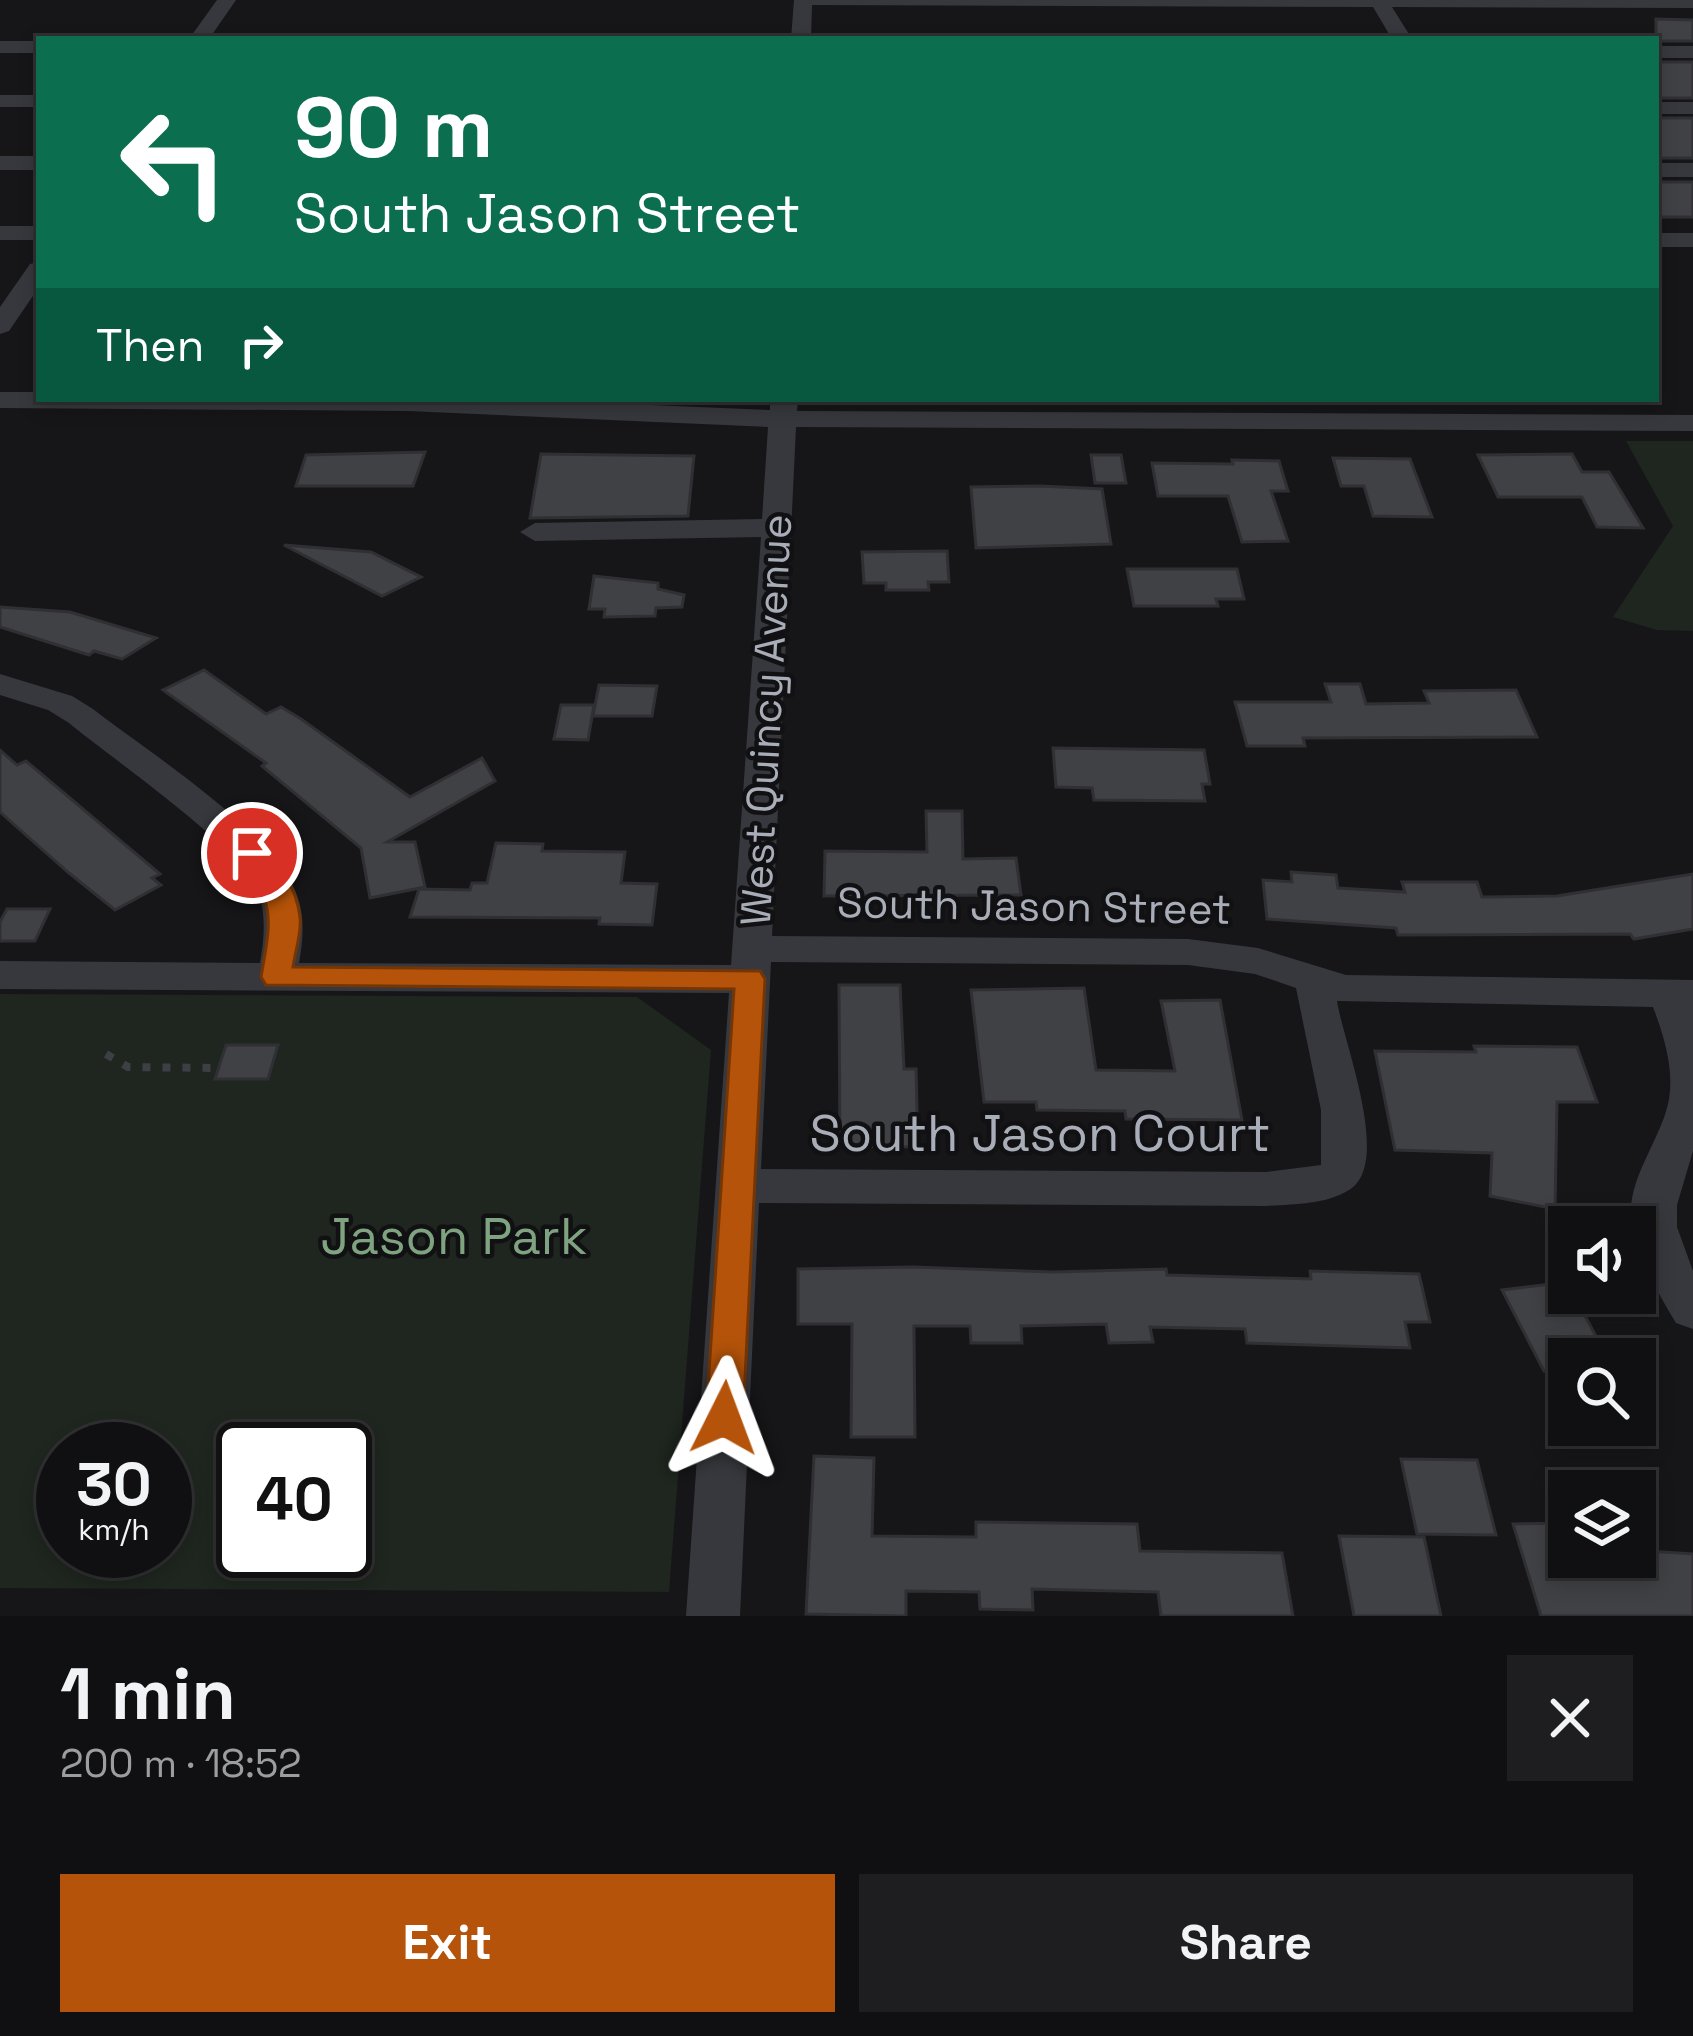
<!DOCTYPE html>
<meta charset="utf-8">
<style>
:root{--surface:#101012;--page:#1e1e20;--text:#f1f3f6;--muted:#9c9d9f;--line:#303032;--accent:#b45309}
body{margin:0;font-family:"Space Grotesk",sans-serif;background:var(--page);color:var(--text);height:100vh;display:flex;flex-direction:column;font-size:45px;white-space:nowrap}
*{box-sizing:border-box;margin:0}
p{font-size:39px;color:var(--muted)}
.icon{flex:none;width:66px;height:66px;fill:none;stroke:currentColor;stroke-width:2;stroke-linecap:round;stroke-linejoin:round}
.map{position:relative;height:1616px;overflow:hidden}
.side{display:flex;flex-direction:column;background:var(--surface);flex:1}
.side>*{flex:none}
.banner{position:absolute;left:36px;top:36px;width:1623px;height:366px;border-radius:0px;box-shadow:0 6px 18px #0003,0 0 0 3px var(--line);background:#0b6e4f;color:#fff;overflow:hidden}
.controls{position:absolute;left:1548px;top:1206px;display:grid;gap:24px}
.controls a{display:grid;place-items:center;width:108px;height:108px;border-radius:0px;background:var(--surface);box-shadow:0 6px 18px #0003,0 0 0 3px var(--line);font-size:60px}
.speed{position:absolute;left:36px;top:1422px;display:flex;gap:24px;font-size:60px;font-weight:700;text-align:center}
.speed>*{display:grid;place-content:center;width:156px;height:156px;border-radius:50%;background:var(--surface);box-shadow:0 6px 18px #0003,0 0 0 3px var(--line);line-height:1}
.speed small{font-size:30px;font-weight:400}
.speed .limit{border:6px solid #111;border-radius:18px;background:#fff;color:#111}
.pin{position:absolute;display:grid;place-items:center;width:102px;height:102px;color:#fff;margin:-51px;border:6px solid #fff;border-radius:50%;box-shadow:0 3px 12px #0007}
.me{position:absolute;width:132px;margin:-66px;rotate:3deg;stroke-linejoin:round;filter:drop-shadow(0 0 9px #0008)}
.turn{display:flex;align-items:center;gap:42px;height:252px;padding:0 60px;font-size:54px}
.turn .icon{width:156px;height:156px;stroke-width:2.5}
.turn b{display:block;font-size:84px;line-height:102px}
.then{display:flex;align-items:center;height:114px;padding:0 60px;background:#0003;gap:24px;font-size:45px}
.round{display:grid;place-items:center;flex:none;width:126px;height:126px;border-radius:0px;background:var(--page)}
.overview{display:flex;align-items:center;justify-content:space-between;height:204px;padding:0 60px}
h1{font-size:72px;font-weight:600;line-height:90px}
.action{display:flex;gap:24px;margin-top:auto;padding:24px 60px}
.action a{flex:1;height:138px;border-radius:0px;background:var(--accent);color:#fff;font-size:48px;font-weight:600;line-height:138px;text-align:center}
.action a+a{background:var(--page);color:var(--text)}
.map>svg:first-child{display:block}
.green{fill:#1e261f;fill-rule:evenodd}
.building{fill:#404145;stroke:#303034;stroke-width:3}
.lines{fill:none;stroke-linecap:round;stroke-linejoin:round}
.path{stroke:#3d3f44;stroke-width:8;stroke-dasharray:8 12;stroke-linecap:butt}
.minor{fill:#37383d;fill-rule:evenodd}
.route{fill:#b45309;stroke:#753606;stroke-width:3}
.labels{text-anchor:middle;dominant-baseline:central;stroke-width:9;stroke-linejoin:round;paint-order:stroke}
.street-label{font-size:42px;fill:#a8adb8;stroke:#111113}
.near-street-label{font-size:51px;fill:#a8adb8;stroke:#111113}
.near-park-label{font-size:51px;fill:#7fa381;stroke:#111113}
</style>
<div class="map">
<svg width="1693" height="1616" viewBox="0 0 1693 1616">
<rect width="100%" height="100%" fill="#161618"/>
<g class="green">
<polygon points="1626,441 1693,441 1693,631 1657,630 1613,617 1673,526"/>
<path d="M0 994 637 997 711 1050 669 1592 0 1588ZM63 1449H165V1551H63ZM243 1449H345V1551H243Z"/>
</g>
<g class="building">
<polygon points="1656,19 1693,20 1693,41 1656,41"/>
<rect x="1656" y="62" width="37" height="36"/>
<rect x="1656" y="118" width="37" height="40"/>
<rect x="1656" y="182" width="37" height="35"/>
<polygon points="425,452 413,486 296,486 306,455"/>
<polygon points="541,454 694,456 688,516 530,518"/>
<polygon points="1572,454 1582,472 1609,472 1643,528 1597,527 1582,497 1498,497 1478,455"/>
<polygon points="1091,455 1121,455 1126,483 1095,483"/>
<polygon points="1333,458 1410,459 1432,517 1373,516 1364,486 1341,486"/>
<polygon points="1232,460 1279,461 1288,491 1271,491 1288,541 1242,542 1228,496 1158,496 1152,463 1233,464"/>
<polygon points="1040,486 1102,489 1111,544 976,548 971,487"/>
<polygon points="284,545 371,552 421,577 382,596"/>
<polygon points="947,551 949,582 928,582 929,590 886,590 886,583 864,583 862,552"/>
<polygon points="1127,569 1237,569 1244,599 1216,599 1218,606 1134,606"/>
<polygon points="594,576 658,583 658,589 684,595 682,607 656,608 655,616 604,617 605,609 589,609"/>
<polygon points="0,607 70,612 156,638 122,659 94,651 89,655 0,627"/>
<polygon points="204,670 266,714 281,707 301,719 410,797 482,758 495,781 387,842 415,842 425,887 370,898 361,848 262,766 266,763 163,690"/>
<polygon points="1325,684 1360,684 1366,704 1429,703 1424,691 1516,690 1537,737 1303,738 1305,746 1247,746 1235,702 1331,702"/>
<polygon points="599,685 657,686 652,716 593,716"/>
<polygon points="561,705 594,705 588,740 554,739"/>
<polygon points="1053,748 1204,750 1210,784 1202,784 1205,801 1094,800 1092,788 1056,787"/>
<polygon points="0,750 17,765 26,761 160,874 152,878 161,885 115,910 69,873 0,812"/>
<polygon points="926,811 962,811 963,859 1016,858 1021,895 824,896 825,851 927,852"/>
<polygon points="496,843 543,844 542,851 625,852 621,883 657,884 652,925 599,924 600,918 410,917 419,889 470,890 472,883 487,883"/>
<polygon points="1291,872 1336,875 1338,888 1405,892 1402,882 1477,882 1482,897 1557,896 1693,874 1693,929 1634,939 1630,934 1398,935 1396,928 1267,919 1263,880 1292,882"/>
<polygon points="7,909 50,909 35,941 0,941 0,922"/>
<polygon points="839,985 900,985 904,1069 916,1069 918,1147 840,1146"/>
<polygon points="1084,988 1096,1070 1175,1071 1161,1001 1220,1000 1242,1120 1126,1119 1125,1111 1037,1110 1036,1102 984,1102 971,990"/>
<polygon points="226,1045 278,1045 268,1079 215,1079"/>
<polygon points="1474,1046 1577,1047 1597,1102 1557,1102 1555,1209 1490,1196 1492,1153 1395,1150 1375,1051 1476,1052"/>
<polygon points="913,1267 1053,1272 1166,1269 1167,1275 1311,1279 1310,1271 1419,1274 1430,1322 1405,1322 1410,1348 1247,1343 1245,1329 1150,1327 1153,1342 1109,1343 1106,1324 1021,1326 1022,1343 971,1343 970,1326 914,1326 915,1437 851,1437 852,1324 798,1324 798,1269"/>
<polygon points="1567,1282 1608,1359 1569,1359 1569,1367 1544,1371 1502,1290"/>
<polygon points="814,1456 874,1458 872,1536 976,1537 976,1522 1137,1524 1140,1551 1282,1553 1293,1616 1161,1616 1158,1592 1032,1589 1033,1610 980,1609 979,1592 906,1591 906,1616 806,1614"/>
<polygon points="1401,1459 1477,1460 1496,1535 1417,1534"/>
<polygon points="1569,1523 1569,1557 1635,1557 1635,1550 1693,1554 1693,1616 1541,1616 1513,1524"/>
<polygon points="1339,1536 1424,1537 1441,1616 1354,1616"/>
</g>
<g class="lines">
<polyline class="path" points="106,1054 128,1067 218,1068"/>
<g class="minor">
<polygon points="217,0 236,0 209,39 189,39"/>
<polygon points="794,0 1693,0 1693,8 1392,7 1412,39 1392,39 1373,7 812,5 811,39 791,39"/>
<rect x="0" y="41" width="39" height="12"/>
<rect x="1656" y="46" width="37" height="12"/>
<rect x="0" y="95" width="39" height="12"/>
<rect x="1656" y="102" width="37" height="12"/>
<rect x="0" y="156" width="39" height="14"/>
<rect x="1656" y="163" width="37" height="14"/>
<rect x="0" y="226" width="39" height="14"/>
<rect x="1656" y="233" width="37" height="14"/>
<polygon points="39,262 39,287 9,331 0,334 0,307 30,264"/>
<path d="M0 392H39V399H507L770 410V399H798L797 411 1693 415V431L796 427 772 936 1188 939 1258 948 1346 975 1693 980V1151L1677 1205V1227L1693 1271V1329L1676 1323C1657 1292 1638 1257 1632 1224 1624 1181 1662 1140 1669 1099 1674 1069 1664 1036 1653 1007L1337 1001C1343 1041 1393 1164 1349 1190 1325 1205 1293 1204 1266 1206L759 1203 740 1616H686L729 993 0 989V961L260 963C265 935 267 906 253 881 233 843 109 756 69 723L48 710 0 695V674L72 696 93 709C148 752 278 834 298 898 305 919 303 941 299 963L731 965 761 537 535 541 520 532 535 523 762 519 768 427 408 411 0 408ZM771 962 1188 965 1255 974 1296 988 1321 1110V1165L1266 1172 761 1169Z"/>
</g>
</g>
<path class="route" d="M252 844C278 851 297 892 300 917 302 932 295 952 293 967L760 971 765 979 743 1418 738 1430 724 1434 711 1430 706 1418 734 989 266 985 261 977C272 914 275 907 238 853Z"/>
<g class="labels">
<g class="street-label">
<text transform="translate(766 720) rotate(-87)">West Quincy Avenue</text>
<text transform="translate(1034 906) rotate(1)">South Jason Street</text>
</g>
<g class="near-street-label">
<text x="1040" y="1133">South Jason Court</text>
</g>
<g class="near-park-label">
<text x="454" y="1236">Jason Park</text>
</g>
</g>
</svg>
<div class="controls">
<a><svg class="icon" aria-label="sound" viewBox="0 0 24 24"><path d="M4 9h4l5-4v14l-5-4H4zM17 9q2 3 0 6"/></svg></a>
<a><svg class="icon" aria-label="search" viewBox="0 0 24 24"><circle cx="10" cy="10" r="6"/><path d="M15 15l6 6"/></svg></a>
<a><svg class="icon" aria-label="layers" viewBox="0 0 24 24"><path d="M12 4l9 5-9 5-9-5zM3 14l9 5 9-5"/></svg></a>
</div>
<div class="speed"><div>30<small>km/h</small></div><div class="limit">40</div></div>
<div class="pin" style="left:252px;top:853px;background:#d93025"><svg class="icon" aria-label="arrive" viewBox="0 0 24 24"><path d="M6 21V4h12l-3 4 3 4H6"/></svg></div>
<svg class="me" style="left:724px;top:1418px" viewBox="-20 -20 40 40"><path d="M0-17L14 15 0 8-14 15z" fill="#b45309" stroke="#fff" stroke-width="4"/></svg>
<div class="banner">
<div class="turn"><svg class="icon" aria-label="left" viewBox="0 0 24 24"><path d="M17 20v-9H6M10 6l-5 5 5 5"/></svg><div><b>90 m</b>South Jason Street</div></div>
<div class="then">Then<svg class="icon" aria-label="right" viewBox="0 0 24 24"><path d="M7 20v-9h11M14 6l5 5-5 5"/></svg></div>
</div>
</div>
<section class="side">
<div class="overview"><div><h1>1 min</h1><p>200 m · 18:52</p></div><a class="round"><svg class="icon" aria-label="close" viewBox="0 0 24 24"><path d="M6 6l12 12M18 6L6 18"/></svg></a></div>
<div class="action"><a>Exit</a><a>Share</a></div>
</section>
